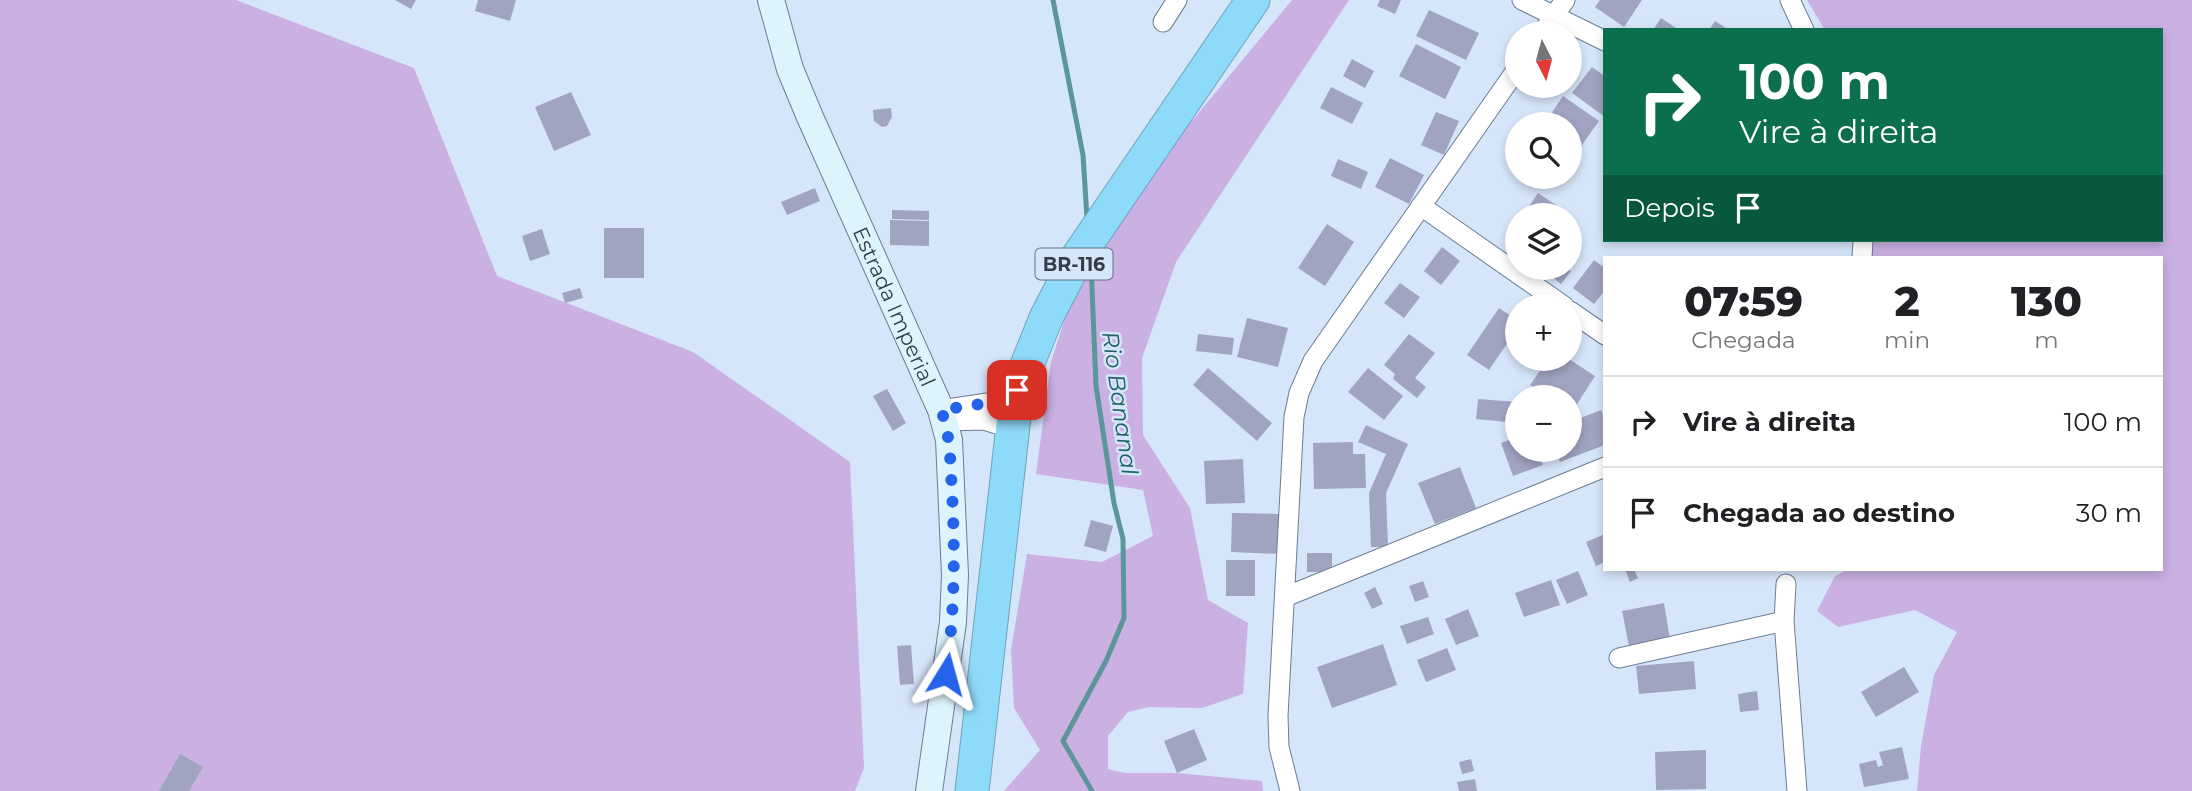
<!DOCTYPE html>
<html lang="pt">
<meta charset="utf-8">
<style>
:root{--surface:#fff;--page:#f2f2f2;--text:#202124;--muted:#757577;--line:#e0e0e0}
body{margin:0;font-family:Montserrat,sans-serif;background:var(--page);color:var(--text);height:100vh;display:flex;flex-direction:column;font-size:26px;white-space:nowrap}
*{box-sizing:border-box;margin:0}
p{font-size:23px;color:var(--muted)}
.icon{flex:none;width:38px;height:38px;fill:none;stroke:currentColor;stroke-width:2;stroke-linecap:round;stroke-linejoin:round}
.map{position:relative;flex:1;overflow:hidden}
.panel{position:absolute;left:1603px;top:256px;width:560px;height:315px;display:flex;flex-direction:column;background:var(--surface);border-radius:0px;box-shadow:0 4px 10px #0003}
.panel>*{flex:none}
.guide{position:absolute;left:1603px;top:28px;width:560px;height:214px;border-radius:0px;box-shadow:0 4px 10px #0003;background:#0b6e4f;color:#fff;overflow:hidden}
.needle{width:46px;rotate:174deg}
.tools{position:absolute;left:1505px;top:21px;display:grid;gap:14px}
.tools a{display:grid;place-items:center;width:77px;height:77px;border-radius:50%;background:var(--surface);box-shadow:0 4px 10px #0003;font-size:35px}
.pin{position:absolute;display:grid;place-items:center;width:60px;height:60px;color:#fff;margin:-30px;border-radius:14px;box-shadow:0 4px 10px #0006}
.me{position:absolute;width:77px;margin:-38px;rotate:8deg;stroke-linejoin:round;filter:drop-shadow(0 0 5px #0008)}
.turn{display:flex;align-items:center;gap:24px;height:147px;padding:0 21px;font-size:32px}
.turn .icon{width:91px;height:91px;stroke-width:2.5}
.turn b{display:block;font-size:49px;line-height:60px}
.then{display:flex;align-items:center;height:66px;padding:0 21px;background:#0003;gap:14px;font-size:26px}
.eta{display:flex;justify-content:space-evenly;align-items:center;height:119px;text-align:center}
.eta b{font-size:42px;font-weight:800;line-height:49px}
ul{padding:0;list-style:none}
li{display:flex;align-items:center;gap:21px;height:91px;padding:0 21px;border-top:2px solid var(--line)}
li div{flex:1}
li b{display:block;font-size:26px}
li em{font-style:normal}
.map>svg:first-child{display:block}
.green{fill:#cab0e3}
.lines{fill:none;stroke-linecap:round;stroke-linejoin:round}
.stream{stroke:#5b969a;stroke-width:5}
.building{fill:#a1a4c0}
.street-casing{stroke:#6a7d93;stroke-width:21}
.secondary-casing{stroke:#6a7d93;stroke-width:28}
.highway-casing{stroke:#6fa3bb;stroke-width:35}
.street{stroke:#fff;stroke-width:19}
.secondary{stroke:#ddf4fd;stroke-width:26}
.highway{stroke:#8edaf9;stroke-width:33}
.route{stroke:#2563eb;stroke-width:12;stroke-dasharray:0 21.6}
.labels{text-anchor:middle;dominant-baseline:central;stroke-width:5;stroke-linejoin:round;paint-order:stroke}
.shield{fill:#d6e6fa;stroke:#65707d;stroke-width:2}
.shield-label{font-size:19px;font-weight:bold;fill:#353d47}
.street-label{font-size:21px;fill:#353d47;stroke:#d6e6fa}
.water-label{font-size:23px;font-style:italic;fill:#216365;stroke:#d6e6fa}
</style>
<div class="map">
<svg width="2192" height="791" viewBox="0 0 2192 791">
<rect width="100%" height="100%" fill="#d6e6fa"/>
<g class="green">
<polygon points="0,0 236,0 414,68 497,276 693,352 850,462 864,768 855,791 0,791"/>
<polygon points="1292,0 1349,0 1176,262 1142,358 1143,435 1190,508 1208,600 1248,623 1243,694 1202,708 1149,707 1128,712 1108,736 1108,769 1125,773 1177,773 1262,781 1263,791 1004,791 1040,750 1014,708 1011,650 1027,554 1102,562 1153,536 1143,490 1036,474 1051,362 1074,290 1168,150"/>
<polygon points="1807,0 2192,0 2192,791 1917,791 1921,746 1934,675 1957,632 1915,610 1838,627 1817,611 1835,576 1849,569 2161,569 2161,257 1871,257 1871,240 2161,240 2161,30 1825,30"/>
</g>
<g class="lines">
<g class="stream">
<polyline points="1053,0 1083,155 1087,218"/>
<polyline points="1091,263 1096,386 1114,503 1123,539 1124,618 1106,661 1063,741 1092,791"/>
</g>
</g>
<g class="building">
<polygon points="395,0 416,0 411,9"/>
<polygon points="478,0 516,0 510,21 475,11"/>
<polygon points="1380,0 1401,0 1395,14 1377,6"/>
<polygon points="1600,0 1642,0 1624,27 1595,7"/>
<polygon points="1429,10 1479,33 1466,60 1416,36"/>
<polygon points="1661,18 1679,30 1653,30"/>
<polygon points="1715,21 1729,30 1709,30"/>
<polygon points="1416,44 1461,67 1445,99 1399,76"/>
<polygon points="1352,59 1374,71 1365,88 1343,76"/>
<polygon points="1592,67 1605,76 1605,117 1572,93"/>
<polygon points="1331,87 1363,103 1352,124 1320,108"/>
<polygon points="571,92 591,135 554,151 535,107"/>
<polygon points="1563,96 1599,121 1577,152 1570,147 1570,124 1544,124"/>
<polygon points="891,108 892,117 887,126 882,127 874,121 873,110"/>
<polygon points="1436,112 1459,121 1444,155 1421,145"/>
<polygon points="1390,158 1424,175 1409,204 1375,187"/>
<polygon points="1338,159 1368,172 1361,189 1331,176"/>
<polygon points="815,188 820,201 787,215 781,202"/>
<polygon points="1538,193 1559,207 1554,215 1523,215"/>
<polygon points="892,210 929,211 929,220 892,219"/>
<polygon points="890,220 929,221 929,246 890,245"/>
<polygon points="1517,223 1517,246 1507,239"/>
<polygon points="1327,224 1354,242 1325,286 1298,268"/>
<rect x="604" y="228" width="40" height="50"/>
<polygon points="542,229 550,254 530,261 522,236"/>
<polygon points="1442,247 1460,261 1441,285 1424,271"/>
<polygon points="1594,260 1605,268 1605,290 1594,304 1573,288"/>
<polygon points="1549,268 1566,268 1571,271 1561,284 1546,272"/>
<polygon points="1400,283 1420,297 1404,318 1384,303"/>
<polygon points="580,288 583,298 565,303 562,293"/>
<polygon points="1499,308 1517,320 1517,329 1489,370 1467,355"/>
<polygon points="1247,318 1288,328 1278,367 1237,357"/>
<polygon points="1198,334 1234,338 1232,355 1196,351"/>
<polygon points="1409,334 1435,353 1415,378 1426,387 1417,398 1393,379 1395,374 1384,365"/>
<polygon points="1548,359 1569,359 1595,376 1572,412 1570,397 1549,397 1530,385"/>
<polygon points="1208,368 1272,423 1257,441 1193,385"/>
<polygon points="1368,368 1403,396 1384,420 1348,392"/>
<polygon points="887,389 906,423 893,431 873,396"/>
<polygon points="1478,399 1517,402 1517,423 1476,419"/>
<polygon points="1601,410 1605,420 1605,445 1560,462 1556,450 1570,450 1570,422"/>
<polygon points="1366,425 1408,444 1386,493 1388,547 1371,547 1369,493 1386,454 1358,442"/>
<polygon points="1517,437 1517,450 1538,450 1543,465 1513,476 1501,443"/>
<polygon points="1353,442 1353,454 1365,454 1366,488 1314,489 1313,443"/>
<polygon points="1243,459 1245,503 1206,504 1204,461"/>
<polygon points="1460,467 1476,508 1435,524 1418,483"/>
<polygon points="1232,513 1282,514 1281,554 1231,552"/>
<polygon points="1091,520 1113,526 1106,552 1084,546"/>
<polygon points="1605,534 1605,562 1596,566 1586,542"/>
<rect x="1307" y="553" width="25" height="19"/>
<rect x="1226" y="560" width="29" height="36"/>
<polygon points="1625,569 1634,569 1638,578 1630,582"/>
<polygon points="1578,571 1588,595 1567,604 1556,580"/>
<polygon points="1551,580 1560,605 1524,617 1515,593"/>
<polygon points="1423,581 1429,597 1415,602 1409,586"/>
<polygon points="1375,587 1383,604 1372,609 1364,593"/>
<polygon points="1664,603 1670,639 1629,646 1622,611"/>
<polygon points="1468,609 1479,636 1456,645 1445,619"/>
<polygon points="1428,617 1434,634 1407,644 1400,626"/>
<polygon points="1383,644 1397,685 1332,708 1317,667"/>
<polygon points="911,645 914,684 900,685 897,646"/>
<polygon points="1447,648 1456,670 1426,682 1417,660"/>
<polygon points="1694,661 1696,689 1639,694 1636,666"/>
<polygon points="1904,667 1919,692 1876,717 1861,692"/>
<polygon points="1757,691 1759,710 1740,712 1738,694"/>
<polygon points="1194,729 1207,760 1177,773 1164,741"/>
<polygon points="1902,747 1909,779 1864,787 1859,764 1876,760 1878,767 1883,765 1879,752"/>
<polygon points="1706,750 1706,789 1656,790 1655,752"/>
<polygon points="180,754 203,767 189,791 159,791"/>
<polygon points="1471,759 1474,771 1462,774 1459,762"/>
<polygon points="1475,779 1477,791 1459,791 1457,782"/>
</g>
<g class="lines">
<g class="street-casing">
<g id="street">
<polyline points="1522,0 1605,41"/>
<polyline points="1790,0 1804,30"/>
<polyline points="1163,22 1177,0"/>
<polyline points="1542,33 1565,0"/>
<polyline points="1421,206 1564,306"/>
<polyline points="1862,257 1863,240"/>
<polyline points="1570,311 1605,335"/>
<polyline points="941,410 1001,401 1017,390"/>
<polyline points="945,421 984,420 1012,429"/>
<polyline points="1786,584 1784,621 1797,791"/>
<polyline points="1285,597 1605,467"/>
<polyline points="1619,658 1784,621"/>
<polyline points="1290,791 1279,747 1278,716 1294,417 1299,393 1313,361 1517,69"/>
</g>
</g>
<g class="secondary-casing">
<g id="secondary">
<path id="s1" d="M771 0 790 69 810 117 941 410 949 440 955 575 953 622 929 791"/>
</g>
</g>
<g class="highway-casing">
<polyline id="highway" points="972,791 1017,390 1046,318 1077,258 1253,0"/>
</g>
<use href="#street" class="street"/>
<use href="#secondary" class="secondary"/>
<use href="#highway" class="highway"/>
</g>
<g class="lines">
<path class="route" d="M946 674C955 612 955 552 952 490 950 463 951 436 941 410L1001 401 1017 390"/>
</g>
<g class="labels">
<rect class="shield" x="1035.5" y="248.5" width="77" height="31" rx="5"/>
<g class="shield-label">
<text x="1074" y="264">BR-116</text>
</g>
<g class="street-label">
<text stroke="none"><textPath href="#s1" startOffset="331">Estrada Imperial</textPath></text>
</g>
<g class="water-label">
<text transform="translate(1120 403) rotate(82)">Rio Bananal</text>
</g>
</g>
</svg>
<div class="tools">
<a><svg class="needle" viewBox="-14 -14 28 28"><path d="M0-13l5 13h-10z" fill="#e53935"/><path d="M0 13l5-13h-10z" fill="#757577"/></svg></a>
<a><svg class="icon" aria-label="search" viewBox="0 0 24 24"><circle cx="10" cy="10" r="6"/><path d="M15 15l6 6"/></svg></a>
<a><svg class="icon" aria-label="layers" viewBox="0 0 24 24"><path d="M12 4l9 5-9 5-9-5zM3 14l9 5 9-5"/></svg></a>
<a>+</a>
<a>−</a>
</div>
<div class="pin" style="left:1017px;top:390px;background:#d93025"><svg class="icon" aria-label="arrive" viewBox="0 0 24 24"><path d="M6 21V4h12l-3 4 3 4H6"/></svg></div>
<svg class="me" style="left:946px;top:674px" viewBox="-20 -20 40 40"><path d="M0-17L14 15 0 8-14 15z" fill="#2563eb" stroke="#fff" stroke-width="4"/></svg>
<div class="guide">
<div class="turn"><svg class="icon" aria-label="right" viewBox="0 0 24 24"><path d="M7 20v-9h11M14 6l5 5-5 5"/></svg><div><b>100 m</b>Vire à direita</div></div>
<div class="then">Depois<svg class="icon" aria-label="arrive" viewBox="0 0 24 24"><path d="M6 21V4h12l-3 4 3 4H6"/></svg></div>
</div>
<section class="panel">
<div class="eta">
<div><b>07:59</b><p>Chegada</p></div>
<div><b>2</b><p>min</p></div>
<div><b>130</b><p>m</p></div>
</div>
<ul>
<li><svg class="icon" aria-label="right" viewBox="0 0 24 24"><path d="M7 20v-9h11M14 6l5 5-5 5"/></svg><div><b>Vire à direita</b></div><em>100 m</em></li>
<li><svg class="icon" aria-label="arrive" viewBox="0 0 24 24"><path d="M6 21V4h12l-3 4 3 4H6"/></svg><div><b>Chegada ao destino</b></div><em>30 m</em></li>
</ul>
</section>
</div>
